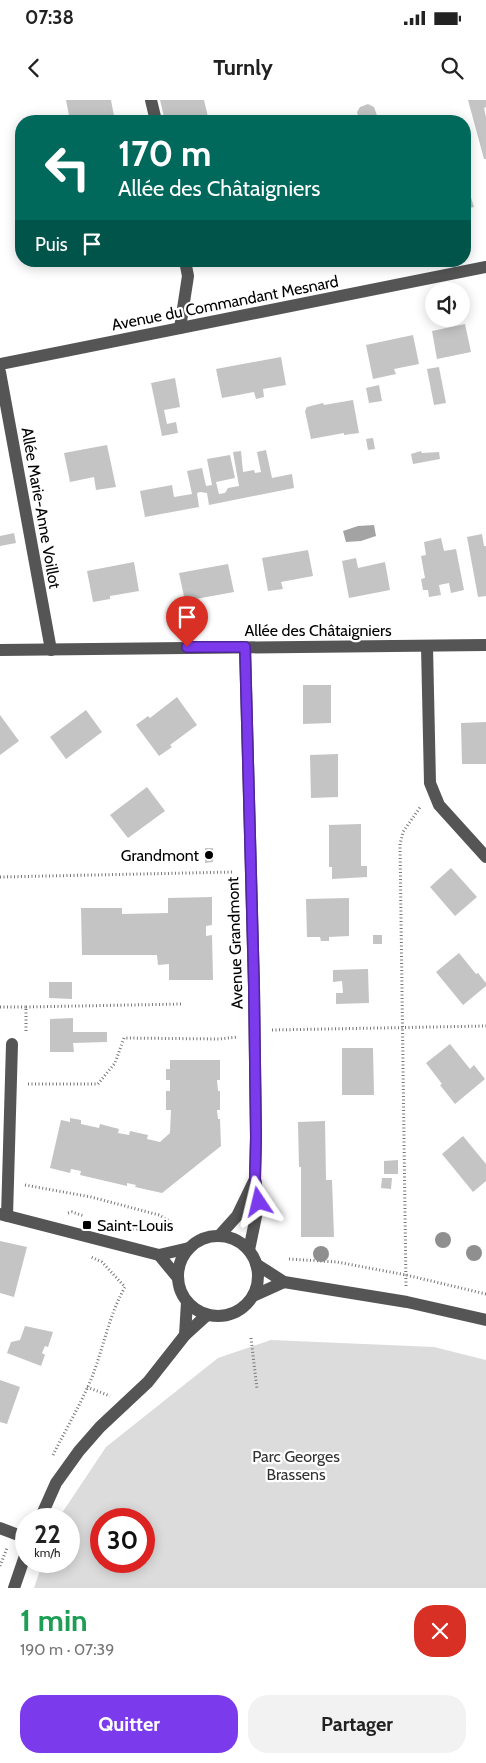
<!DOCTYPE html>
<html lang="fr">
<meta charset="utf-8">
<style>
:root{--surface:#fff;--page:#f2f2f2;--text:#222;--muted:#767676;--accent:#7c3aed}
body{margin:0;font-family:Cabin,sans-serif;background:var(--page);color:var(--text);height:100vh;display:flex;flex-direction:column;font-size:19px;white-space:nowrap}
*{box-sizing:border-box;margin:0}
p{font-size:16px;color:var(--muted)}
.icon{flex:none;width:28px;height:28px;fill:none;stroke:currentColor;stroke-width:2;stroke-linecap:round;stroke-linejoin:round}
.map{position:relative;height:1488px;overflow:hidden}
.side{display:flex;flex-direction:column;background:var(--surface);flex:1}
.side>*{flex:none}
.guide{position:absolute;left:15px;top:15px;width:456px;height:152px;border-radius:20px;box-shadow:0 2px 12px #0003;background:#00695c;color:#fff;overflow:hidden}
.buttons{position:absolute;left:425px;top:182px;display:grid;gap:10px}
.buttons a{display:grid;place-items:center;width:45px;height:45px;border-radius:50%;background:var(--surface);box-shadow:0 2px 12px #0003;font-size:25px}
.speed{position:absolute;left:15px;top:1408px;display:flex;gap:10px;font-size:25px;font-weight:700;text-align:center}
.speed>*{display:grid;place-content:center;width:65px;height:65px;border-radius:50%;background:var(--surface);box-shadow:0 2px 12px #0003;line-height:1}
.speed small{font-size:12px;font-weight:400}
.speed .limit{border:8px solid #d22;background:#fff;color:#111}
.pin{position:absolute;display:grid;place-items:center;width:42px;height:42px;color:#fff;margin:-51px -21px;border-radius:50% 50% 50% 0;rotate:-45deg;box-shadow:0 0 5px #0007}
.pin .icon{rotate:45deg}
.me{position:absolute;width:55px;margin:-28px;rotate:350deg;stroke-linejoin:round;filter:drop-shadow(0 0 4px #0008)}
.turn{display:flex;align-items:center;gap:18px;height:105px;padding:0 20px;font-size:22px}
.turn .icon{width:65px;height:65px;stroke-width:2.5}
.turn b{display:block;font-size:35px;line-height:42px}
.then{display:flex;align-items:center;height:48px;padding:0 20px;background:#0003;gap:10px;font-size:19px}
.round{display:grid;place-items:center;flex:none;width:52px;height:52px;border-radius:20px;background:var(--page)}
.head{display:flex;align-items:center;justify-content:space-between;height:85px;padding:0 20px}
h1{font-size:30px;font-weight:700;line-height:38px;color:#1e9e55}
.primary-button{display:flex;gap:10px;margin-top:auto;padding:10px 20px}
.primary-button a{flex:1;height:58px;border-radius:20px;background:var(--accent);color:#fff;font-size:20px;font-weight:700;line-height:58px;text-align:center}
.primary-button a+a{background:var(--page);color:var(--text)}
.status{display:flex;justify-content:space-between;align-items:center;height:35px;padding:0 25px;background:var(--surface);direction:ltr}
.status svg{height:14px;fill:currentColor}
header{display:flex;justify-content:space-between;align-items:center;height:65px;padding:0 20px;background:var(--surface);font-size:22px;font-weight:700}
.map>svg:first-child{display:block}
.green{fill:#dcdcdc;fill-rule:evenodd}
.water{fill:#a3a3a3}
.building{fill:#c4c4c4}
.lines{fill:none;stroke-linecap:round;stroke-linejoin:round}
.path{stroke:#777;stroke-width:3;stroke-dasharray:1 2.5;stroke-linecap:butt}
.minor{stroke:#555;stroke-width:12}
.tree{fill:#8f8f8f}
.route-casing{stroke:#51269a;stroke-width:12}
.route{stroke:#7c3aed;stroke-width:9}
.poi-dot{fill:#000;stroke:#fff;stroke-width:2}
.labels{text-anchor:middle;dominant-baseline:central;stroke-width:4.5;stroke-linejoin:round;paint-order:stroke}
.street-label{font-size:16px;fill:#000;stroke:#fff}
.poi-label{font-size:16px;fill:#000;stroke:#fff;text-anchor:end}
.park-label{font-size:16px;fill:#333;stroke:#fff}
</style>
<div class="status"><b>07:38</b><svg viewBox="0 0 49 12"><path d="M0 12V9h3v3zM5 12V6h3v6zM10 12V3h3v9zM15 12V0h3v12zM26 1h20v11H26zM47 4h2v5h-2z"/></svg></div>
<header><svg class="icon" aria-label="back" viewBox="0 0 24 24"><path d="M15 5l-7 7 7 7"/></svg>Turnly<svg class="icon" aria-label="search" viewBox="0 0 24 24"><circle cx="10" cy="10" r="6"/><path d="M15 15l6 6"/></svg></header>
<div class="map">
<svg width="486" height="1488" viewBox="0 0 486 1488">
<rect width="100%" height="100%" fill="#fff"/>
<path class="green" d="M271 1240 434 1247 486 1260V1488H34L43 1461H69V1419H58L106 1347 218 1258ZM101 1419H144V1461H101Z"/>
<polygon class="water" points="374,425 376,436 361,441 346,442 343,431 358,426"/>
<g class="building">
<polygon points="66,0 111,0 115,21 70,21"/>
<polygon points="160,0 204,0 209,21 165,21"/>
<polygon points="468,0 486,0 486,7 484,8 486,17 486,59 484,59"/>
<polygon points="368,4 374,7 379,21 352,21 359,19 357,12 360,7"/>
<polygon points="465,79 474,107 465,109"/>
<polygon points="465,224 471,252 437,259 432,231"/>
<polygon points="413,235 419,264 394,269 396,274 373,279 366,245"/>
<polygon points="281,257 286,285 263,289 264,297 256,299 254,292 222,298 216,269"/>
<polygon points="439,267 446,303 434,305 427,269"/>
<polygon points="175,278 180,307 164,310 167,324 176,322 178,333 162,336 151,283"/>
<polygon points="379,285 382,301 369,303 366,288"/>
<polygon points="353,300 359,333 344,335 344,333 311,339 305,311 307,307 323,303 324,305"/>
<polygon points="373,338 375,349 368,350 366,339"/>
<polygon points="107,345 116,387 96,390 94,377 70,382 64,353"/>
<polygon points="266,350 272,378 292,374 294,388 209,405 207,393 200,392 197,393 199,407 145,417 140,391 172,385 174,397 192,394 187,371 202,368 206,386 212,385 207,359 230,355 235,378 216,382 219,394 225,393 228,388 239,386 233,352 241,351 243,372 254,370 255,373 261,372 257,352"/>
<polygon points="421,351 422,353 439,352 440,359 413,364 411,354"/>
<polygon points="14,433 16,443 0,446 0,436"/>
<polygon points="482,434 484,446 486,446 486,496 478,497 467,437"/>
<polygon points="441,438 444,451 456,449 464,490 451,493 449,483 439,485 441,495 429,497 428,490 423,490 421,479 425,478 421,456 426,455 424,442"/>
<polygon points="308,450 313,476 281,482 283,489 268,491 262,458"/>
<polygon points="356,458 358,468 385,462 390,490 349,498 342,461"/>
<polygon points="134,462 139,491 110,496 110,499 93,502 87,471"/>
<polygon points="228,464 234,492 185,501 179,473"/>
<polygon points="303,585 331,585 331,623 303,624"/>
<polygon points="177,597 197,625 170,645 172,647 159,656 136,625 148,616 150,618"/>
<polygon points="86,610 102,632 66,659 50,637"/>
<polygon points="0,615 19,641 0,655"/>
<polygon points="486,622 486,664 462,664 461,623"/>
<polygon points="338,654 338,697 311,698 310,655"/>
<polygon points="147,687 165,711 128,738 110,715"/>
<polygon points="361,724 361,766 367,766 367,777 332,779 332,767 329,767 329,725"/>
<polygon points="205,748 213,748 213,762 205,763"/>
<polygon points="451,768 477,797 455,816 430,787"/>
<polygon points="212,797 212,825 206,826 206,836 212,835 213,880 169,880 169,864 158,865 157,855 82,855 81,808 122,808 122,814 168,813 168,798"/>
<polygon points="349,798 349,836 329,837 329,841 321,841 320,837 307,837 306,799"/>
<rect x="373" y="835" width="9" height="9"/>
<polygon points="459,853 476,874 478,873 486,883 486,886 463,905 436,872"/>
<polygon points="368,869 369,903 336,904 336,893 343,893 342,881 333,882 333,870"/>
<polygon points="49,882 72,882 72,899 49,898"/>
<polygon points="73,918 73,932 107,932 107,942 73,943 74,952 50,952 50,919"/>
<polygon points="450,944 470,969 474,965 485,979 455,1004 440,985 442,984 426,963"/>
<polygon points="342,948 373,948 374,995 342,995"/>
<polygon points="170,960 220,960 220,980 217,980 218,991 220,991 220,1010 217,1010 218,1019 220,1019 221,1046 162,1093 135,1087 136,1085 127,1083 127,1086 80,1075 81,1071 71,1069 70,1073 50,1068 61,1020 70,1022 70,1018 81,1020 81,1024 99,1028 100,1024 119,1029 118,1033 129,1035 130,1031 148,1035 147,1039 160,1042 170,1033 171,1010 166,1010 166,991 170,991 170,980 166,980 166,969 170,969"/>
<polygon points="325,1021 326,1080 332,1080 334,1137 301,1137 301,1067 299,1067 298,1022"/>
<polygon points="463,1036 486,1064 486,1081 473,1092 442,1054"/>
<polygon points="398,1060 398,1074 384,1074 384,1061"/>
<polygon points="382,1078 392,1078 391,1089 381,1088"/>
<polygon points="0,1141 27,1147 14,1197 0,1193"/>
<polygon points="25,1226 53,1232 48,1247 45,1246 42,1253 45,1255 41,1266 7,1253 11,1242 20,1240"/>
<polygon points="0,1280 20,1287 7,1324 0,1322"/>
</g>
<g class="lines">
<g class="path">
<polyline points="0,777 234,772"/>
<polyline points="0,907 26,907 26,933"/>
<polyline points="26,907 182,904"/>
<polyline points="272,930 486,926"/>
<polyline points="28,984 98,984 115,963 124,938 219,939 238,937"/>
<polyline points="25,1085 91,1097 159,1115 171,1122"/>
<polyline points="68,1113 72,1112 84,1116"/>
<polyline points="133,1129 160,1129"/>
<polyline points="289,1159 337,1162 406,1175 486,1194"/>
<polyline points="406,1186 400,744 403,732 421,706"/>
<polyline points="251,1238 257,1289"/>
<polyline points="87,1287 110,1296"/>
<path d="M53 1355C65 1331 79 1307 90 1282 103 1251 108 1217 125 1187L102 1162 91 1157"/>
<polyline points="0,1466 7,1448"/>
</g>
<g class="minor">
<polyline points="151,0 156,21"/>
<polyline points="180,228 188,176 185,161"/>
<polyline points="0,264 486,167"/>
<polyline points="0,272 51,550"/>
<polyline points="427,546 430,683 439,705 486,757"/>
<polyline points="245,547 254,887 256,1037 255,1079 259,1102 249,1150"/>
<polyline points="0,550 486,545"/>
<polyline points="0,1114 159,1155 189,1148"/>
<polyline points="7,1116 12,944"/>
<polyline points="219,1136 237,1116 255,1079"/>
<circle cx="218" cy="1176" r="40"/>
<polyline points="159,1155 178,1178"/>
<polyline points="256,1164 284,1182 407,1202 486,1220"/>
<polyline points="253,1196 284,1182"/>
<polyline points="185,1235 187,1202"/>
<polyline points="40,1419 56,1383 79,1351 100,1327 148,1282 185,1235 207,1215"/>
<polyline points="0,1428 26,1438"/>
<polyline points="14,1488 26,1453"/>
</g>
</g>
<g class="tree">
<circle cx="443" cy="1140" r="8"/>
<circle cx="474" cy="1153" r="8"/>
<circle cx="321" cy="1154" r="8"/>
</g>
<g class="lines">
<g class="route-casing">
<polyline id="route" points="187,547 245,547 254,887 256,1037 255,1079 259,1102"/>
</g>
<use href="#route" class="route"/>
</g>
<g class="poi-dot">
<circle cx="209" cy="755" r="5"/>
<rect x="82" y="1120" width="10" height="10" rx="2.5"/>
</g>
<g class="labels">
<g class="street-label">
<text transform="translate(225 203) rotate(-11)">Avenue du Commandant Mesnard</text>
<text transform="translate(41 408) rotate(80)">Allée Marie-Anne Voillot</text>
<text x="318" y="530">Allée des Châtaigniers</text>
<text transform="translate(235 843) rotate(-92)">Avenue Grandmont</text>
</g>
<g class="poi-label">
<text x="199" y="755">Grandmont</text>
<text x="97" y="1125" text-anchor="start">Saint-Louis</text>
</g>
<g class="park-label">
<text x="296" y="1356">Parc Georges<tspan x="296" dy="18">Brassens</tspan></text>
</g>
</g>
</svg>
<div class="buttons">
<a><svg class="icon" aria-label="sound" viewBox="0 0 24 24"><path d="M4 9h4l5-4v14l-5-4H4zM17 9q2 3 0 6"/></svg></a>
</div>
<div class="speed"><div>22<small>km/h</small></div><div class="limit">30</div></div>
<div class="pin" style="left:187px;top:547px;background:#d93025"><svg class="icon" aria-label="arrive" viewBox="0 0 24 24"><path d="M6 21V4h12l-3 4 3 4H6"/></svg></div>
<svg class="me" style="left:259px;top:1102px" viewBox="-20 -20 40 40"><path d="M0-17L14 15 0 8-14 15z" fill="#7c3aed" stroke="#fff" stroke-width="4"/></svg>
<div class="guide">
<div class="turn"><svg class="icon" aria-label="left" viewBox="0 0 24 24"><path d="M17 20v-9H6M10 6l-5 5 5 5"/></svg><div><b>170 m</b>Allée des Châtaigniers</div></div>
<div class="then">Puis<svg class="icon" aria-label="arrive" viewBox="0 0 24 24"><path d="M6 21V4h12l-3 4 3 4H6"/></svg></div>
</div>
</div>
<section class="side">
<div class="head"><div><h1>1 min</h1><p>190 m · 07:39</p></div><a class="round" style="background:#d93025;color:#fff"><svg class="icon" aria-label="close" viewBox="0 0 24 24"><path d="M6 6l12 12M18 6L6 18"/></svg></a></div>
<div class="primary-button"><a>Quitter</a><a>Partager</a></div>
</section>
